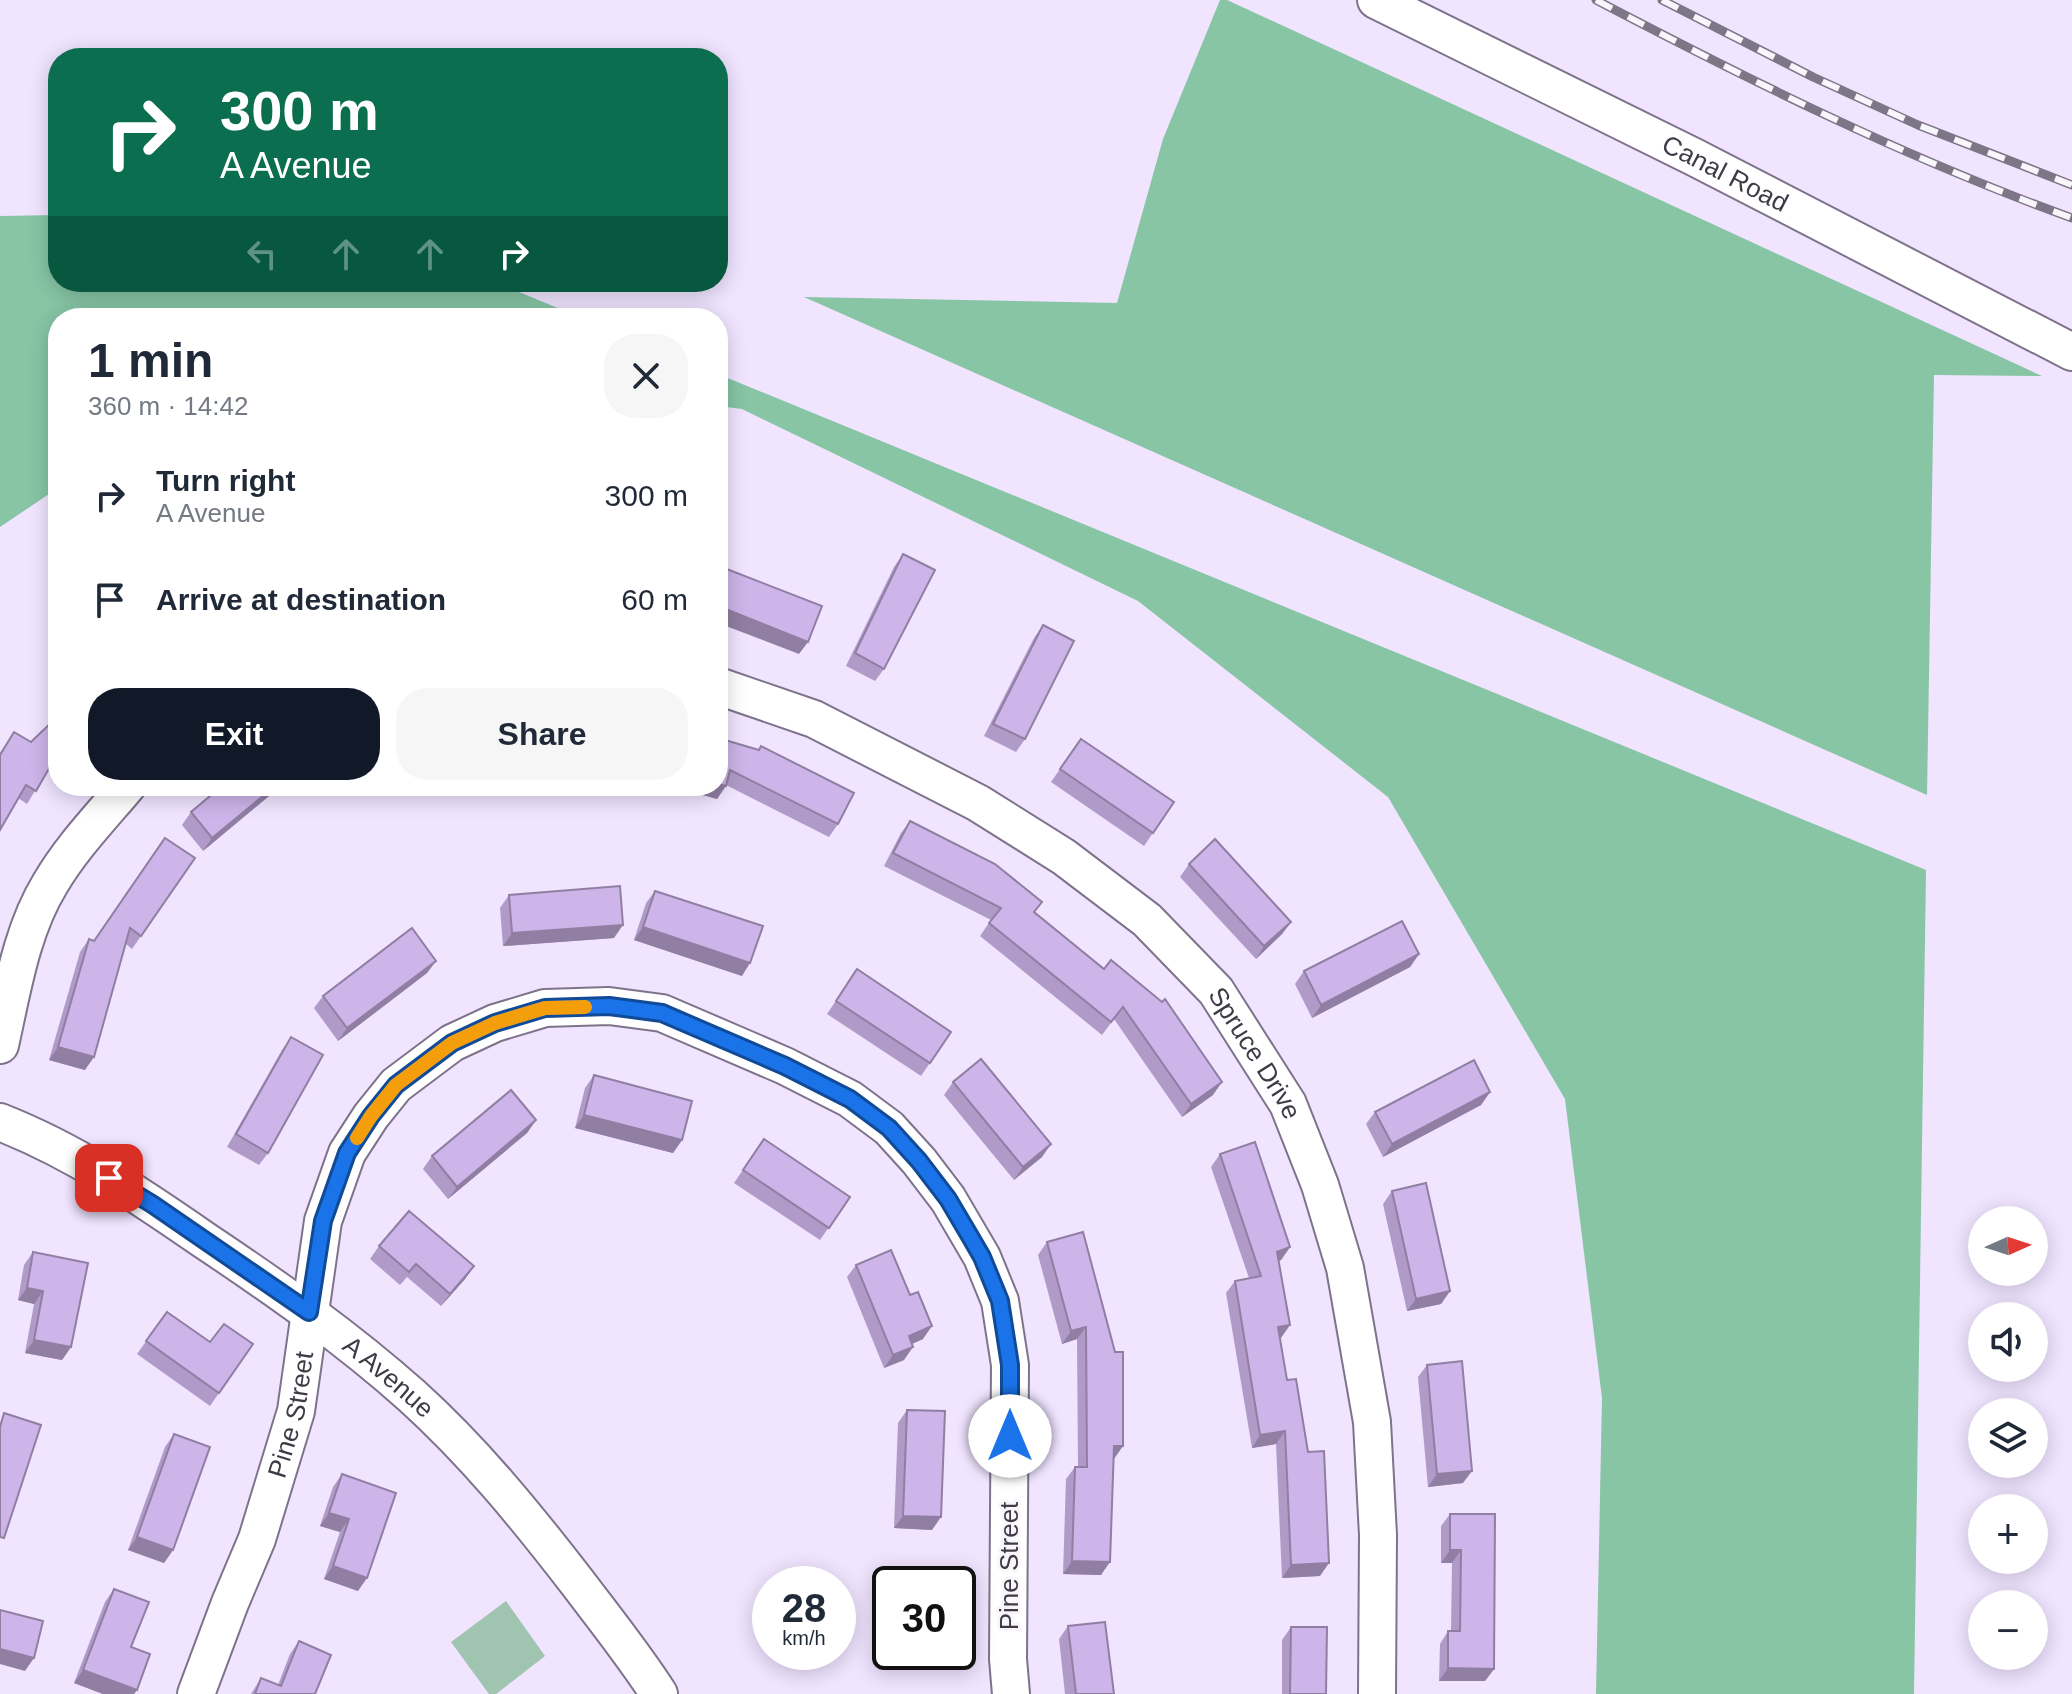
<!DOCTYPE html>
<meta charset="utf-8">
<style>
:root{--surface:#fff;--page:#f6f6f7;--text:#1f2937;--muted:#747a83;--accent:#111827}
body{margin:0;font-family:Arial,sans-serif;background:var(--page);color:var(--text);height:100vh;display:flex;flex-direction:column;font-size:30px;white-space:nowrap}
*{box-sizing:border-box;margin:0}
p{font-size:26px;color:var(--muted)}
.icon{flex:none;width:44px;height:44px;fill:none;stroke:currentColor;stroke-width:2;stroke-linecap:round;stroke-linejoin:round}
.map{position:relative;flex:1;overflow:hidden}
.details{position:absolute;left:48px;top:308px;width:680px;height:488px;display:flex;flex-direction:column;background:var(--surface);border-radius:32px;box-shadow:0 4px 20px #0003}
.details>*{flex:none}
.hud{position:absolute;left:48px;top:48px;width:680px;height:244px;border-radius:32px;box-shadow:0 4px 20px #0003;background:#0b6e4f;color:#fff;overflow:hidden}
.needle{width:52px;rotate:87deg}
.buttons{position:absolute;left:1968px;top:1206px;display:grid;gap:16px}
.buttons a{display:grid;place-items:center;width:80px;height:80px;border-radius:50%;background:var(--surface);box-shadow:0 4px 20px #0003;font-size:40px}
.speed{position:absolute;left:752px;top:1566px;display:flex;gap:16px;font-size:40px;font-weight:700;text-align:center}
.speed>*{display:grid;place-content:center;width:104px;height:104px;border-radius:50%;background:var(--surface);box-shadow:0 4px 20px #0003;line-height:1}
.speed small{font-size:20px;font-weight:400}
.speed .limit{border:4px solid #111;border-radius:12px;background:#fff;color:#111}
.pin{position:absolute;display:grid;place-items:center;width:68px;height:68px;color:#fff;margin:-34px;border-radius:16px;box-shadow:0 4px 12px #0006}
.me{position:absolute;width:88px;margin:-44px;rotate:0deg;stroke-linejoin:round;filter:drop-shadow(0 0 6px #0008)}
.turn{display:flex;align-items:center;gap:28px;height:168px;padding:0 40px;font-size:36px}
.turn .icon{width:104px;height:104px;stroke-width:2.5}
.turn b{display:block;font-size:56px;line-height:68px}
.lanes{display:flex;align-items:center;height:76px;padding:0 40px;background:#0003;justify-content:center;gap:40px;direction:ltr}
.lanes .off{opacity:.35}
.round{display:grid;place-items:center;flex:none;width:84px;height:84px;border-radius:32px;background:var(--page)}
.headline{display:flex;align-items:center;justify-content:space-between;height:136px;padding:0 40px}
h1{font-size:48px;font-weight:700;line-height:60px}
.button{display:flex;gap:16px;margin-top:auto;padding:16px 40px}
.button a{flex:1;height:92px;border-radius:32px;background:var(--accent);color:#fff;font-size:32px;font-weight:700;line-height:92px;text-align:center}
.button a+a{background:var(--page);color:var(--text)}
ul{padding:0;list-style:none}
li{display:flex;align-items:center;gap:24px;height:104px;padding:0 40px}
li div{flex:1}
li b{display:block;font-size:30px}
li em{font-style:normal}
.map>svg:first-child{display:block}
.green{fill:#9fc4b0}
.forest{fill:#87c5a5}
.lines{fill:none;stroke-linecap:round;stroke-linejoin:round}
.minor-casing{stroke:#7e738b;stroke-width:40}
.minor{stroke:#fff;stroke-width:36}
.rail-casing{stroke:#7d7686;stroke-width:9}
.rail{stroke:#f8f6fb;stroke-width:6;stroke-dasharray:18;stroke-linecap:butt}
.wall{fill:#b09bc8}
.shaded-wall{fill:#907ea3}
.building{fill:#cdb4e9;stroke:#907ea3;stroke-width:2}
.route-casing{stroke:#114b97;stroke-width:20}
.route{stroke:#1a73e8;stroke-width:14}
.slow{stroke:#f59e0b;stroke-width:14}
.labels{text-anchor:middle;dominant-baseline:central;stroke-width:6;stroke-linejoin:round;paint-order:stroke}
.street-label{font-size:26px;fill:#3f3a45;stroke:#f8f6fb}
</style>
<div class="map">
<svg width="2072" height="1694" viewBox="0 0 2072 1694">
<rect width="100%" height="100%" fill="#f0e4ff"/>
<polygon class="green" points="506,1601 545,1656 496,1694 489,1694 451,1642"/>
<g class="forest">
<polygon points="1220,0 1227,0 2042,376 1934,375 1927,795 804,297 1117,303 1163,139"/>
<polygon points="58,215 58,282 495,282 582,318 58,318 58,488 0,527 0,216"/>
<polygon points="718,374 1926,870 1914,1694 1596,1694 1602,1398 1565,1099 1388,797 1138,601 742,409 718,406"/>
</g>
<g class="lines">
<g class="minor-casing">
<g id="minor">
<path id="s1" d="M1376 0 1694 157 2072 352"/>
<path id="s2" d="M718 686 814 719 978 803 1064 857 1147 920 1216 991 1288 1104 1320 1185 1345 1268 1372 1422 1378 1535 1377 1694"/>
<path d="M0 1045C12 992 21 931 50 884 71 848 100 818 127 786"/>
<path id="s3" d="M0 1122C74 1151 139 1195 204 1240 276 1288 347 1338 412 1396 474 1452 526 1516 577 1582 605 1619 634 1655 659 1694"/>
<path id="s4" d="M196 1694 230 1603 257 1539 296 1411 323 1221 347 1153 371 1116 396 1085 452 1043 495 1023 545 1008 609 1006 662 1013 785 1066 850 1099 889 1128 919 1161 948 1199 982 1257 1000 1301 1010 1365 1008 1659 1011 1694"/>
</g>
</g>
<use href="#minor" class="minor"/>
<g class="rail-casing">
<g id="rail">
<path d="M1596 0C1751 81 1908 159 2072 218"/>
<polyline points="1662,0 1813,77 1918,125 2072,185"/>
</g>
</g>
<use href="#rail" class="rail"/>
</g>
<g class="wall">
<polygon points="903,554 884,669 875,681 846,666 894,567"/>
<polygon points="1043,625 1025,739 1016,752 984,736 1034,638"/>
<polygon points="58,716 58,758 56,756 27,804 18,798 0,830 0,753 14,732 31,742"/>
<polygon points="718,738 838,824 829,837 726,785 717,799 671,786 718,786"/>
<polygon points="1081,739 1174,802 1144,846 1051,782"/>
<polygon points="281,786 203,851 182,825 191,812"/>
<polygon points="910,821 1035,912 1213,1095 1182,1117 1114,1019 1102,1035 980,936 991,920 884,866 901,833"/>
<polygon points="195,858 132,949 126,944 85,1070 49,1060 80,952 89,939 94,941"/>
<polygon points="1189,864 1291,922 1282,934 1256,959 1180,877"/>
<polygon points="655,891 742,976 634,940 646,903"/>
<polygon points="509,895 614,938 503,946 500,908"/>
<polygon points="1419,954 1410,967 1312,1018 1295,984 1304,971"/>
<polygon points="436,961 427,973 338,1041 314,1008 323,996"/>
<polygon points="857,969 951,1032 921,1076 827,1014"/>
<polygon points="291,1037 268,1153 259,1165 227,1147 282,1050"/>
<polygon points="594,1075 682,1140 673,1153 575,1128 585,1088"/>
<polygon points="953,1082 1042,1157 1014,1180 944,1095"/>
<polygon points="1490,1092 1481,1105 1383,1157 1366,1124 1375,1112"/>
<polygon points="536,1120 527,1133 448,1199 423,1169 432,1156"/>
<polygon points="764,1139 850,1197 820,1240 734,1183"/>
<polygon points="1220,1154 1290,1247 1281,1260 1279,1261 1280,1338 1320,1576 1282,1578 1276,1444 1252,1448 1226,1293 1235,1281 1249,1278 1211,1167"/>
<polygon points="1392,1191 1450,1291 1441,1304 1407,1311 1383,1204"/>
<polygon points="1083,1232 1114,1459 1101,1575 1063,1574 1066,1479 1075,1467 1078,1467 1077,1339 1062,1344 1038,1255 1047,1242"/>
<polygon points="379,1246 474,1266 465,1279 441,1306 407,1277 400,1285 370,1259"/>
<polygon points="33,1252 71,1347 62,1360 25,1353 34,1304 18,1300 24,1265"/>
<polygon points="856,1265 910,1295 923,1339 912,1344 904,1360 884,1368 847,1277"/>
<polygon points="167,1312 210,1342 253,1344 210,1406 137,1354"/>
<polygon points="1427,1365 1463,1483 1428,1487 1418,1377"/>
<polygon points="907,1410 932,1530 894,1528 898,1423"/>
<polygon points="174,1434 173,1550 164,1563 128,1550 165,1447"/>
<polygon points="342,1474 358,1591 324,1579 340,1532 320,1526 333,1487"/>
<polygon points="1450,1514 1494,1669 1485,1681 1439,1681 1440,1644 1448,1631 1451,1631 1452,1563 1441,1563 1441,1526"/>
<polygon points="906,1567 942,1584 898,1584 898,1580"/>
<polygon points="114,1589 131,1647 137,1690 134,1694 103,1694 74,1683 105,1602"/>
<polygon points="1068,1626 1114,1694 1065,1694 1059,1639"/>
<polygon points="1291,1627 1326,1694 1282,1694 1282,1640"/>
<polygon points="299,1641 315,1694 251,1694 261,1678 278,1685 290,1654"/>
<polygon points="897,1652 948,1652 939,1664 897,1664"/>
</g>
<g class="shaded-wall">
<polygon points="718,606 808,642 799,654 718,623"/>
<polygon points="718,784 726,786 717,799 671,786 718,786"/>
<polygon points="275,786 281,786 203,851 212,838"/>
<polygon points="1291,922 1282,934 1256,959 1264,946"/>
<polygon points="623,925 614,938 503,946 512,933"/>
<polygon points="643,927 750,963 742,976 634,940"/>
<polygon points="1419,954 1410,967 1312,1018 1321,1005"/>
<polygon points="436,961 427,973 338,1041 347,1028"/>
<polygon points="58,1047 94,1057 85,1070 49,1060"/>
<polygon points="1222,1082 1213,1095 1182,1117 1191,1104"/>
<polygon points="1490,1092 1481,1105 1383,1157 1392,1144"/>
<polygon points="584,1115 682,1140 673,1153 575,1128"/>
<polygon points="536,1120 527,1133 448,1199 457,1187"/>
<polygon points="1051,1144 1042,1157 1014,1180 1023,1167"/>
<polygon points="1290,1247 1281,1260 1268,1264 1277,1252"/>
<polygon points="474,1266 465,1279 441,1306 450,1294"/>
<polygon points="27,1288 43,1291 34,1304 18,1300"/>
<polygon points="1450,1291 1441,1304 1407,1311 1416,1299"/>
<polygon points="1290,1325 1281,1338 1269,1340 1278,1327"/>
<polygon points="932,1326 923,1339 900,1349 909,1336"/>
<polygon points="1086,1327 1077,1339 1062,1344 1071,1331"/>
<polygon points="34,1340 71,1347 62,1360 25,1353"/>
<polygon points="913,1347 904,1360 884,1368 893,1355"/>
<polygon points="1285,1431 1276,1444 1252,1448 1260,1435"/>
<polygon points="1114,1446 1123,1446 1114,1459 1105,1459"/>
<polygon points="1472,1471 1463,1483 1428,1487 1437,1474"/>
<polygon points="329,1513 349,1519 340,1532 320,1526"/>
<polygon points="903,1516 941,1517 932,1530 894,1528"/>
<polygon points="137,1537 173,1550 164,1563 128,1550"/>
<polygon points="1450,1550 1461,1550 1452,1563 1441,1563"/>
<polygon points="1072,1561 1110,1562 1101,1575 1063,1574"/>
<polygon points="1329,1563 1320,1576 1282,1578 1291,1565"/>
<polygon points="333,1566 367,1578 358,1591 324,1579"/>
<polygon points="0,1649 34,1658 25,1671 0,1664"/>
<polygon points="906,1652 948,1652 939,1664 897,1664"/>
<polygon points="1448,1668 1494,1669 1485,1681 1439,1681"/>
<polygon points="83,1670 137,1690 134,1694 103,1694 74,1683"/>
</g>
<g class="building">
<polygon points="903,554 935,570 884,669 855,653"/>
<polygon points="719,566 822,606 808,642 718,606 718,569"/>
<polygon points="1043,625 1074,641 1025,739 993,724"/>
<polygon points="58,716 58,753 36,791 26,785 0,830 0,755 14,732 31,742"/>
<polygon points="718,738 759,750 761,746 854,793 838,824 730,770 726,786 718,784"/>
<polygon points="1081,739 1174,802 1153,833 1060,769"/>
<polygon points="222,786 275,786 212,838 191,812"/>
<polygon points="910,821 995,864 1042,902 1034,912 1104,969 1111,960 1162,1002 1165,999 1222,1082 1191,1104 1123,1007 1111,1022 989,923 1001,908 893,853"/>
<polygon points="165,838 195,858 141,936 130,928 94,1057 58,1047 89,939 94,941"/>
<polygon points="1215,839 1291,922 1264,946 1189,864"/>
<polygon points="620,886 623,925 512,933 509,895"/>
<polygon points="655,891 763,926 750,963 643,927"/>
<polygon points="1402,921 1419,954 1321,1005 1304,971"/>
<polygon points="412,928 436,961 347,1028 323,996"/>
<polygon points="857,969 951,1032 930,1063 836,1001"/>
<polygon points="291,1037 323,1055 268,1153 236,1134"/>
<polygon points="981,1059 1051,1144 1023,1167 953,1082"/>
<polygon points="1474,1060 1490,1092 1392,1144 1375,1112"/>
<polygon points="594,1075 692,1101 682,1140 584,1115"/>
<polygon points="511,1090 536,1120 457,1187 432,1156"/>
<polygon points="764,1139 850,1197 829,1228 743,1170"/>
<polygon points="1255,1142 1290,1247 1277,1252 1290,1325 1278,1327 1287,1380 1296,1379 1308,1452 1324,1451 1329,1563 1291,1565 1285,1431 1260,1435 1235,1281 1261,1276 1220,1154"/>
<polygon points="1426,1183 1450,1291 1416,1299 1392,1191"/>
<polygon points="409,1211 474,1266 450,1294 416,1264 409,1272 379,1246"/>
<polygon points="1083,1232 1115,1352 1123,1352 1123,1446 1114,1446 1110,1562 1072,1561 1075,1467 1087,1467 1086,1327 1071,1331 1047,1242"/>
<polygon points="891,1250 910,1295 918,1292 932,1326 909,1336 913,1347 893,1355 856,1265"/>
<polygon points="33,1252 88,1263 71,1347 34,1340 43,1291 27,1288"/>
<polygon points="167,1312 210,1342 224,1324 253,1344 219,1393 146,1341"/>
<polygon points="1462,1361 1472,1471 1437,1474 1427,1365"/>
<polygon points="907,1410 945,1411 941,1517 903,1516"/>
<polygon points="4,1413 41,1425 4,1538 0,1537 0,1427"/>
<polygon points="174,1434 210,1447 173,1550 137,1537"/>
<polygon points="342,1474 396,1493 367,1578 333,1566 349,1519 329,1513"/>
<polygon points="1450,1514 1495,1514 1494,1669 1448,1668 1448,1631 1460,1631 1461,1550 1450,1550"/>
<polygon points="906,1567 942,1568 942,1584 906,1584"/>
<polygon points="114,1589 149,1602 131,1647 150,1654 137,1690 83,1670"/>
<polygon points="0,1610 43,1621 34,1658 0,1649"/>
<polygon points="1105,1622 1114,1694 1076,1694 1068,1626"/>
<polygon points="1291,1627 1327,1627 1326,1694 1290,1694"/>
<polygon points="299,1641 331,1655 315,1694 255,1694 261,1678 281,1686"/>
</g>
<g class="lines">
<g class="route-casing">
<polyline id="route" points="109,1178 152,1204 309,1312 323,1221 347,1153 371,1116 396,1085 452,1043 495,1023 545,1008 609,1006 662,1013 785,1066 850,1099 889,1128 919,1161 948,1199 971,1238 982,1257 1000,1301 1010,1365 1010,1436"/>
</g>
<use href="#route" class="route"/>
<polyline class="slow" points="357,1138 371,1116 396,1085 452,1043 495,1023 545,1008 585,1007"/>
</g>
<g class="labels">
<g class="street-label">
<text stroke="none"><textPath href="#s1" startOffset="390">Canal Road</textPath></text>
<text stroke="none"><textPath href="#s2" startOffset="664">Spruce Drive</textPath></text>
<text stroke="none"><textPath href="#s3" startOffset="466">A Avenue</textPath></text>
<text stroke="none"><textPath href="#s4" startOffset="296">Pine Street</textPath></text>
<text transform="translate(1009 1566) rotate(-90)">Pine Street</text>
</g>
</g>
</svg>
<div class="buttons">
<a><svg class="needle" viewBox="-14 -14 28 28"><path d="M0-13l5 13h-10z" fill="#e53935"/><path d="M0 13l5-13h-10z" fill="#747a83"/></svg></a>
<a><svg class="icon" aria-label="sound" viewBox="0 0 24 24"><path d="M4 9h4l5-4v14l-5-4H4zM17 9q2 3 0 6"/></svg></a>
<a><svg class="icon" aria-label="layers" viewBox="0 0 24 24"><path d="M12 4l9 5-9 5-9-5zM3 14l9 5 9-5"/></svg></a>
<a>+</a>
<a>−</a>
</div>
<div class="speed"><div>28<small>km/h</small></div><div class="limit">30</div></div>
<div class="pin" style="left:109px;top:1178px;background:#d93025"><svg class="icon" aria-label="arrive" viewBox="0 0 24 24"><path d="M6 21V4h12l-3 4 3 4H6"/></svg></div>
<svg class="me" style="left:1010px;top:1436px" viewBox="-20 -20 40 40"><circle r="19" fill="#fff"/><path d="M0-13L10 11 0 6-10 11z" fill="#1a73e8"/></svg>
<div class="hud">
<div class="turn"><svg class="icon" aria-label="right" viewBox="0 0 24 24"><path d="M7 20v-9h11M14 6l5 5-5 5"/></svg><div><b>300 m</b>A Avenue</div></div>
<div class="lanes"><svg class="icon off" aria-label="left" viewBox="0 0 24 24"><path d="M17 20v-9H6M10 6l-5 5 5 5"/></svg><svg class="icon off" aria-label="ahead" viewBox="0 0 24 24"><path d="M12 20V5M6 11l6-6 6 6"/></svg><svg class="icon off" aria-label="ahead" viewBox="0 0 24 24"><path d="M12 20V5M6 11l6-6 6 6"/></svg><svg class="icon" aria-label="right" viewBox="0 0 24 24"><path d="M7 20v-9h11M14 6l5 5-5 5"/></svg></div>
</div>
<section class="details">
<div class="headline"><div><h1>1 min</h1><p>360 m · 14:42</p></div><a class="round"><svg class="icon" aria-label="close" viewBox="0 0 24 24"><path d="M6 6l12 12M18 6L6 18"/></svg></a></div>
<ul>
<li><svg class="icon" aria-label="right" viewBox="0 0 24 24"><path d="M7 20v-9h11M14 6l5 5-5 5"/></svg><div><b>Turn right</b><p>A Avenue</p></div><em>300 m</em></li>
<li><svg class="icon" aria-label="arrive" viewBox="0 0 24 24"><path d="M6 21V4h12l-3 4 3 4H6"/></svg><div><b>Arrive at destination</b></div><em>60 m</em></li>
</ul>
<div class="button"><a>Exit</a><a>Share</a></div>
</section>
</div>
